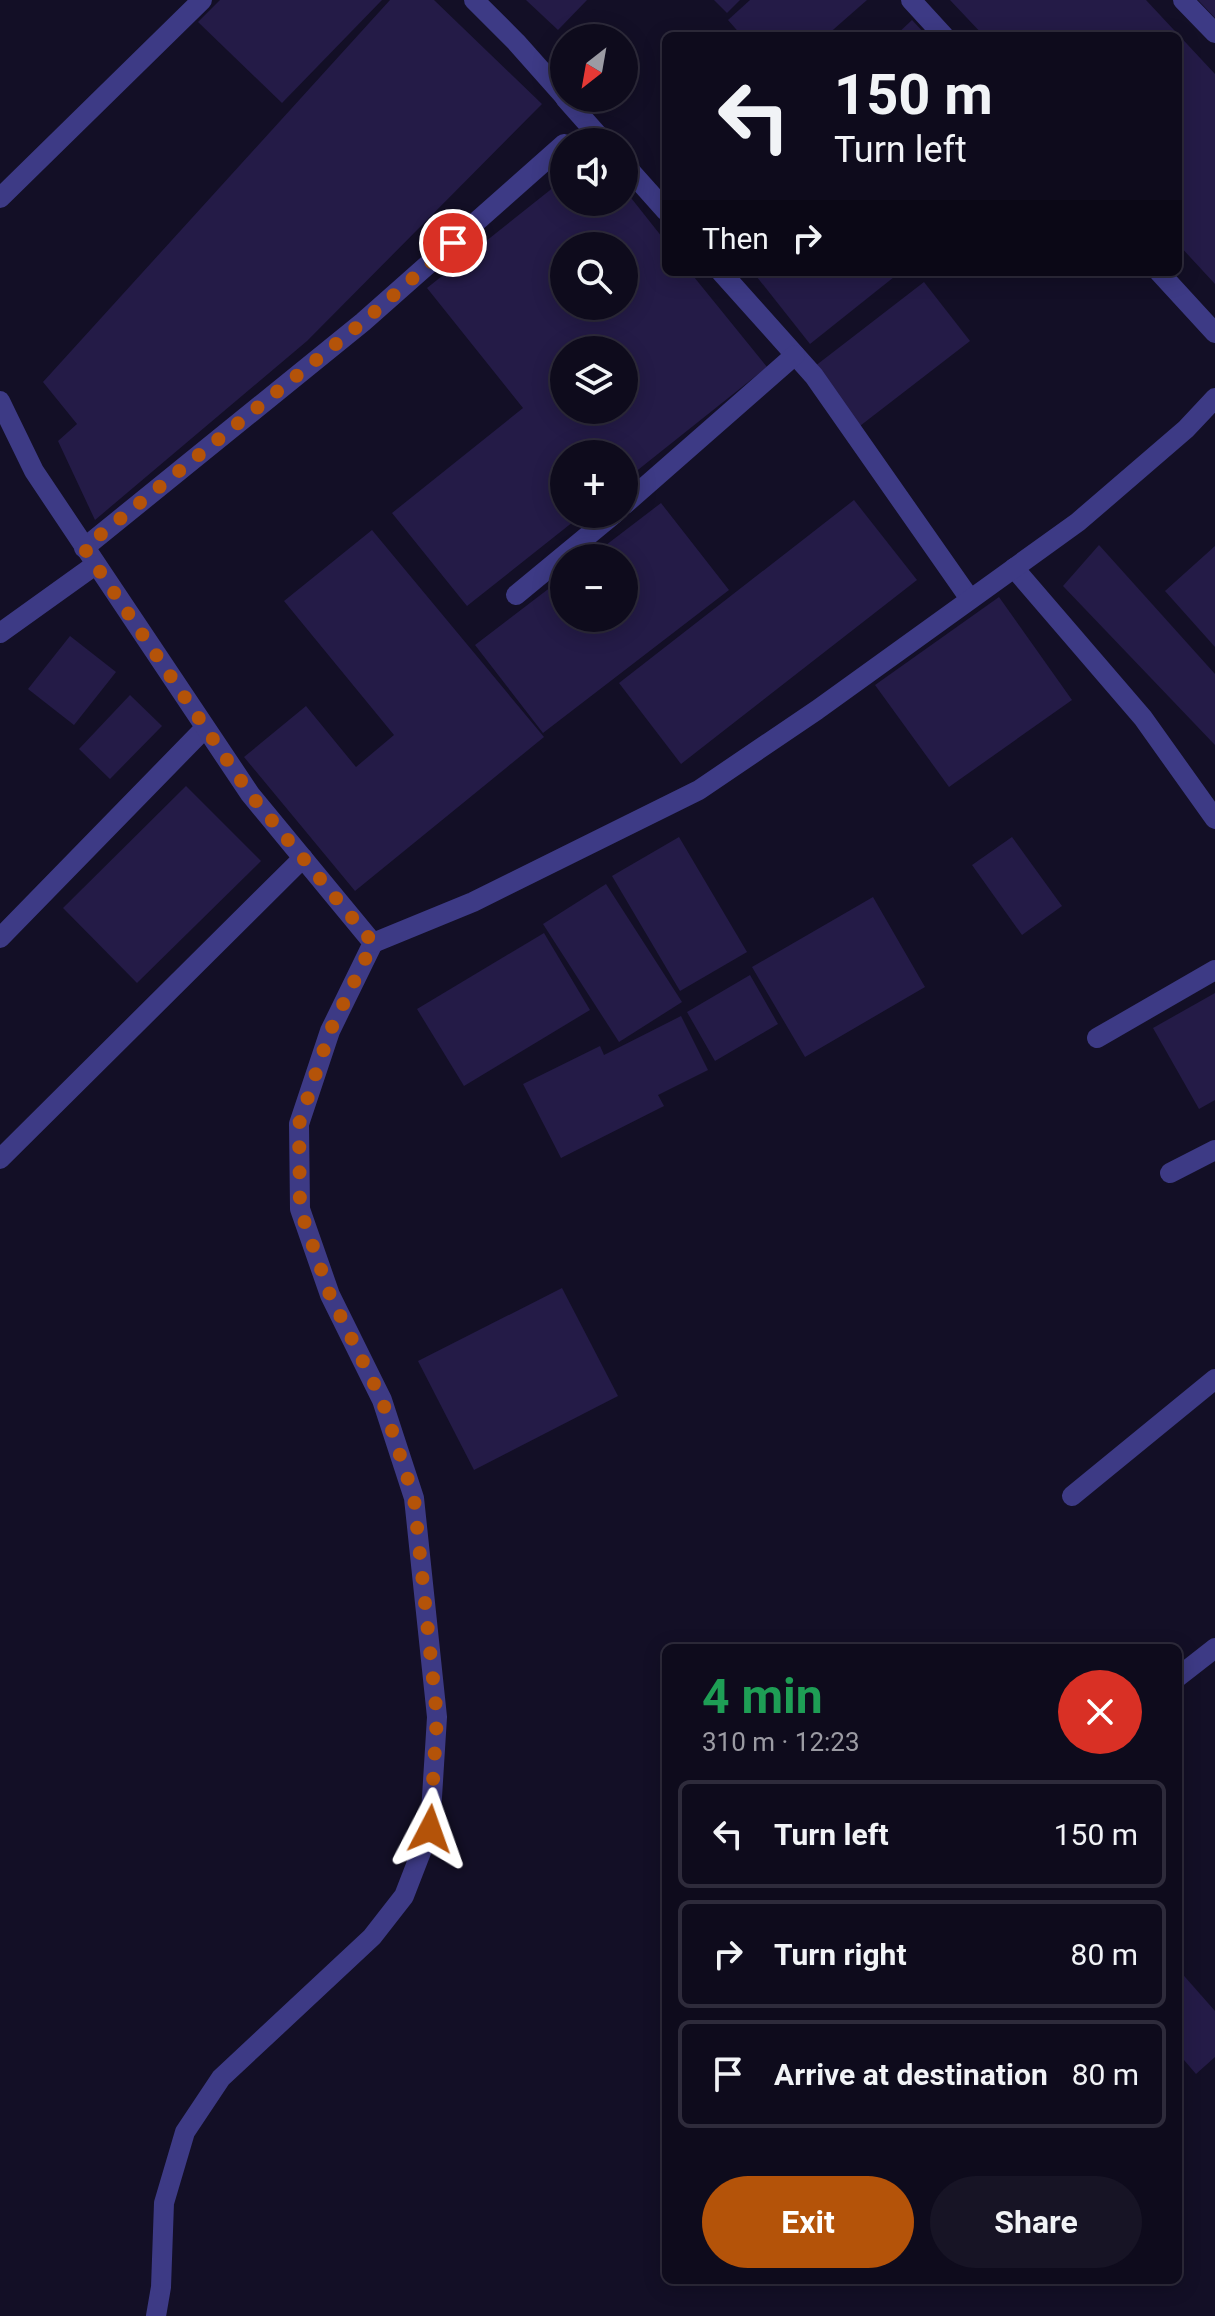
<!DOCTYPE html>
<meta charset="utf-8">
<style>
:root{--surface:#0e0b1c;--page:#171425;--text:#f1f3f6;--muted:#9b9ba3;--line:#2e2b3b;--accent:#b45309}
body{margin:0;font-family:Roboto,sans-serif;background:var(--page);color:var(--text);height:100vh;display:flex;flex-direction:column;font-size:30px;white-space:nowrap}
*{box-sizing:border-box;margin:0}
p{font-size:26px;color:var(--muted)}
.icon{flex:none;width:44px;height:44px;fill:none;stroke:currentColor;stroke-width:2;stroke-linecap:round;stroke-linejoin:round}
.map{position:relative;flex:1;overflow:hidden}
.drawer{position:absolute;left:662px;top:1644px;width:520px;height:640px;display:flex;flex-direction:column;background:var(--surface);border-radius:12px;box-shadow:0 4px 20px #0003,0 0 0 2px var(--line)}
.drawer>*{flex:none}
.top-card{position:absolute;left:662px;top:32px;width:520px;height:244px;border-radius:12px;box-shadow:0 4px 20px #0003,0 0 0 2px var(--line);background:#0e0b1c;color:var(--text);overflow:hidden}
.needle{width:52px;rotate:211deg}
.controls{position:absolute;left:550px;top:24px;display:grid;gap:16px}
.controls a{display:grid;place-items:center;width:88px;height:88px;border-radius:50%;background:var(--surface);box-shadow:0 4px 20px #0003,0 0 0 2px var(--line);font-size:40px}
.pin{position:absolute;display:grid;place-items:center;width:68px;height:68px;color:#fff;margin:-34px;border:4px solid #fff;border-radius:50%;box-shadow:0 2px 8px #0007}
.me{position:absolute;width:88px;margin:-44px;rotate:4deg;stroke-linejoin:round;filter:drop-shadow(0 0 6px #0008)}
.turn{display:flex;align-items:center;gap:28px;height:168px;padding:0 40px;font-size:36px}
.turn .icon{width:104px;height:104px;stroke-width:2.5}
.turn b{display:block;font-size:56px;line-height:68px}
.then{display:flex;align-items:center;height:76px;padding:0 40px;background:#0003;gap:16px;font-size:30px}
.round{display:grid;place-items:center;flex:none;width:84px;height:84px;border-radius:42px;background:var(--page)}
.summary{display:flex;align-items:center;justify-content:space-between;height:136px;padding:0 40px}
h1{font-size:48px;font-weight:700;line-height:60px;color:#1e9e55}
.button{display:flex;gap:16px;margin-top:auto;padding:16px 40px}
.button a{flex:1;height:92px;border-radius:48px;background:var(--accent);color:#fff;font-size:32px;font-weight:700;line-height:92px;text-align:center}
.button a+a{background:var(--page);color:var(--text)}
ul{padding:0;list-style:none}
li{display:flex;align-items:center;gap:24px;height:108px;margin:0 16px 12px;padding:0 24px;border:4px solid var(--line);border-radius:12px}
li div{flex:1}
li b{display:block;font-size:30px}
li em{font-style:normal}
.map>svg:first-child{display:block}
.building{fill:#241b47;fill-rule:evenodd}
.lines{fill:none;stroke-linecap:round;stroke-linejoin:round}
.service{stroke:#3d3a85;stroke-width:20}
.minor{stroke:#3d3a85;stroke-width:20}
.route{stroke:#b45309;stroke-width:14;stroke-dasharray:0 25.2}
</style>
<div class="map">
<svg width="1215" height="2316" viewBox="0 0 1215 2316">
<rect width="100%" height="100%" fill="#130f26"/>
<g class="building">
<polygon points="220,0 382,0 282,103 198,22"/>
<polygon points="390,0 434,0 542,104 307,341 95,520 58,441 77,424 43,382"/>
<polygon points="526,0 587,0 558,30"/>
<polygon points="714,0 740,0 727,13"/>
<polygon points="750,0 867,0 826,36 742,36 728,20"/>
<polygon points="950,0 1146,0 1215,74 1215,284 1178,244 1178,36 984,36"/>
<polygon points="1198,0 1215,0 1215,18"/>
<polygon points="912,20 927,36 895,36"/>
<path d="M564 179V202H624V189L666 242V272H690L767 367 624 481V454H564V514H583L467 606 392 513 523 408 427 288ZM564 246H624V306H564ZM564 350H624V410H564Z"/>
<polygon points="753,272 890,272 894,277 810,344"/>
<polygon points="924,282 970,341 856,429 810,370"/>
<polygon points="854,500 917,580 681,764 619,683"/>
<polygon points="661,503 729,590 543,733 475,645 564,577 564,618 624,618 624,558 589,558"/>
<polygon points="372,530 544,737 355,891 244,757 306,706 356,767 394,735 284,601"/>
<polygon points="1099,545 1215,674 1215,745 1063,586"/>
<polygon points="1215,546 1215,647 1165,591"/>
<polygon points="999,597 1072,700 949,787 875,685"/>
<polygon points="70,636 116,672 74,725 28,689"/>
<polygon points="130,695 162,726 110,779 79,749"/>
<polygon points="186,786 261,861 137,983 63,908"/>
<polygon points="679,837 747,952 680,991 612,876"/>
<polygon points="1012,837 1062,906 1022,935 972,865"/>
<polygon points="606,884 682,1002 619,1042 543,924"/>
<polygon points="873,897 925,987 805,1057 752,967"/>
<polygon points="544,933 590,1010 464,1086 417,1009"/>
<polygon points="750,975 778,1024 715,1061 687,1012"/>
<polygon points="1215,993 1215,1100 1199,1109 1153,1028"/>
<polygon points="681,1016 708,1070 658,1095 664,1106 561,1158 523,1084 600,1046 604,1055"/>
<polygon points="562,1288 618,1396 474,1470 418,1361"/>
<polygon points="1178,1969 1215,2011 1215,2057 1196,2074 1178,2053"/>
</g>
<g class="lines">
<g class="service">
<polyline points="474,0 516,42 564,96"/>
<polyline points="911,0 944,36"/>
<polyline points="1183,0 1215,33"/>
<polyline points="565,98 604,142"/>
<polyline points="624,164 666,211"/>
<polyline points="0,198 202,0"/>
<polyline points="721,272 814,376 970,599"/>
<polyline points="1159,272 1215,333"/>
<polyline points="624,505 795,355"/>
<polyline points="84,548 363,322 564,144"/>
<polyline points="516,595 614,514"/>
<polyline points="0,938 205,728"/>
<polyline points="1097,1038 1215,970"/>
<polyline points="0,1159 303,858"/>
<polyline points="1072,1496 1215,1379"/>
</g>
<g class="minor">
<polyline points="0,401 34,471 250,794 373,943 330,1031 299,1124 300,1209 330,1295 382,1400 414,1498 437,1717 430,1829 404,1896 372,1937 221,2078 185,2132 164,2203 161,2287 156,2316"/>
<polyline points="1014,568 1143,718 1215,819"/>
<polyline points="0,633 95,565"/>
<polyline points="373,943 473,902 699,790 817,710 1078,522 1186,429 1215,398"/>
<polyline points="1170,1173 1215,1150"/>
<polyline points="1178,1677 1215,1648"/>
</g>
</g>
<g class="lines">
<polyline class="route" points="430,1829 437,1717 414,1498 382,1400 330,1295 300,1209 299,1124 330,1031 373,943 250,794 84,548 363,322 453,243"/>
</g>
</svg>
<div class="controls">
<a><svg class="needle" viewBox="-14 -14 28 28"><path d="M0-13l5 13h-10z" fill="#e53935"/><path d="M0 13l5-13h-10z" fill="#9b9ba3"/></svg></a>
<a><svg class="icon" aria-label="sound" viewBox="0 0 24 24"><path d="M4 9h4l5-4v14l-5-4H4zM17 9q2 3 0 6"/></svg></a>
<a><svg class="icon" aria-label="search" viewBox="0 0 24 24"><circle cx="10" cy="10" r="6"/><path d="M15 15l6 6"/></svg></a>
<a><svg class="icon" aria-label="layers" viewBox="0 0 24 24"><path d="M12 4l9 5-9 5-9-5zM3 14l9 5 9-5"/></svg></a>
<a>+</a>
<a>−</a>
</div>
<div class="pin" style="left:453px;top:243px;background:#d93025"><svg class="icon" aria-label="arrive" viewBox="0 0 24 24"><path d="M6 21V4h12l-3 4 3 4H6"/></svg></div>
<svg class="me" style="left:430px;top:1829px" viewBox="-20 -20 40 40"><path d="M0-17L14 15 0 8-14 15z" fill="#b45309" stroke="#fff" stroke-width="4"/></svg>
<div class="top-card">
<div class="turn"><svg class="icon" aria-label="left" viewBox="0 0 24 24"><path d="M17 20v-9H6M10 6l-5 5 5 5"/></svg><div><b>150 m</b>Turn left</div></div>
<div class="then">Then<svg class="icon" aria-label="right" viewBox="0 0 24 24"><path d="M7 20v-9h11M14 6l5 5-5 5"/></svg></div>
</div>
<section class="drawer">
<div class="summary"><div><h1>4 min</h1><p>310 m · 12:23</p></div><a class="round" style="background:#d93025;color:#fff"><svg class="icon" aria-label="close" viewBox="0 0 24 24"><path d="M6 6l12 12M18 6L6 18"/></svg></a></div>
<ul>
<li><svg class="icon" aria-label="left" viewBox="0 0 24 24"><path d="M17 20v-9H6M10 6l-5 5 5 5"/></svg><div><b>Turn left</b></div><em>150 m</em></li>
<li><svg class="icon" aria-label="right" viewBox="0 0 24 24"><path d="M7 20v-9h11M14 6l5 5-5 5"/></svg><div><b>Turn right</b></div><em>80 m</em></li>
<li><svg class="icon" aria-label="arrive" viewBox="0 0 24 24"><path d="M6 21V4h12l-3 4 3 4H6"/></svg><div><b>Arrive at destination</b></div><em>80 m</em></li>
</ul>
<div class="button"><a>Exit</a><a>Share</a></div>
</section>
</div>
